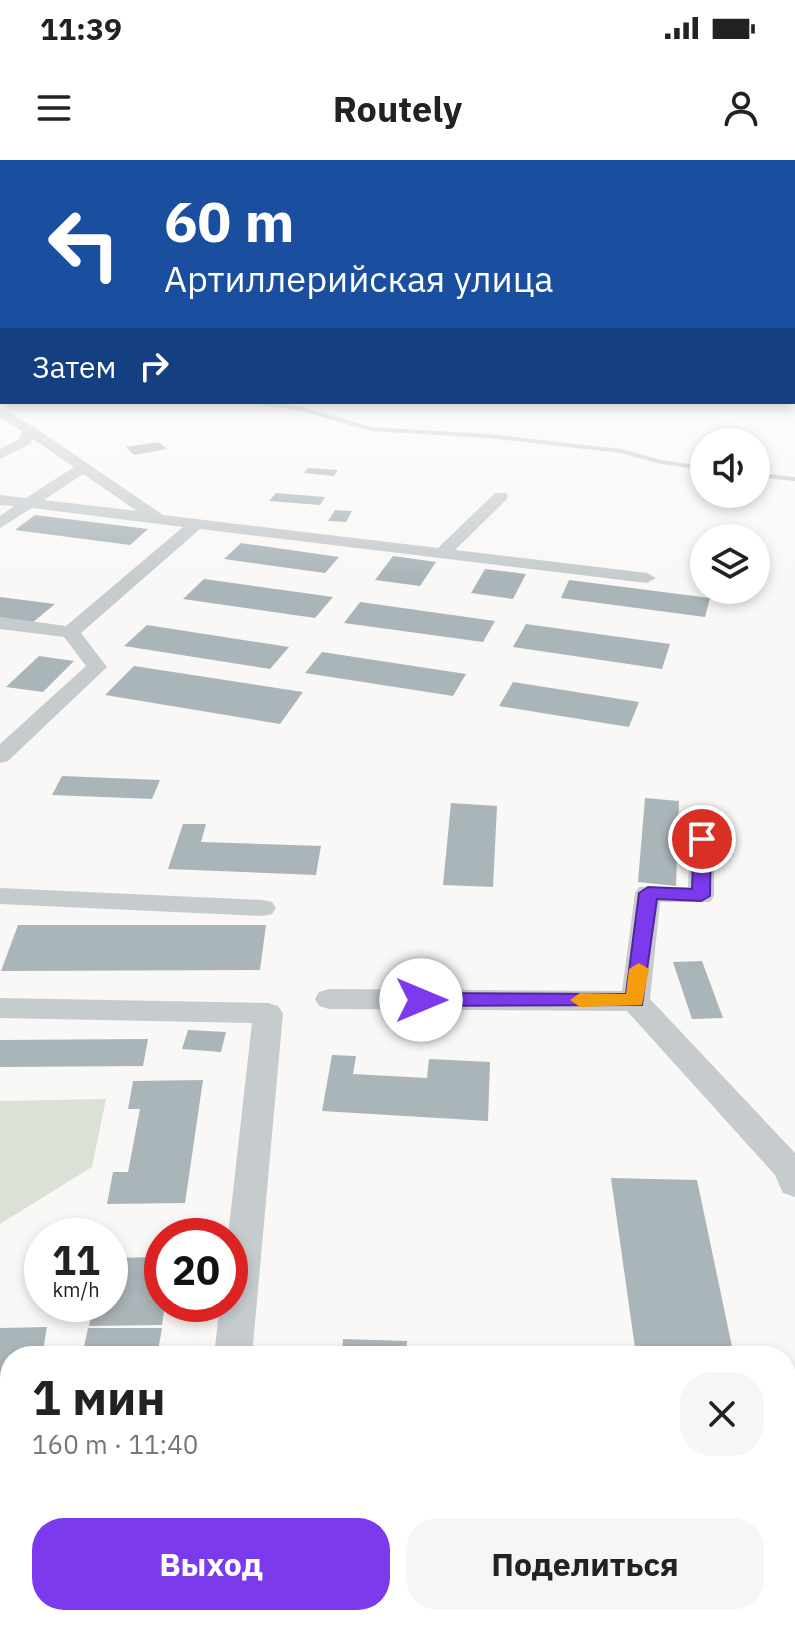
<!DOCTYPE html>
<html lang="ru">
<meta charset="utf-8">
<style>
:root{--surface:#fff;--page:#f6f6f6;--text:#222;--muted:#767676;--accent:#7c3aed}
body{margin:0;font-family:"IBM Plex Sans",sans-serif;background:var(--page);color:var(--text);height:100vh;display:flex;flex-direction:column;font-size:30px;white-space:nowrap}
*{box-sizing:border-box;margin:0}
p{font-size:26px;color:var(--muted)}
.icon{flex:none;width:44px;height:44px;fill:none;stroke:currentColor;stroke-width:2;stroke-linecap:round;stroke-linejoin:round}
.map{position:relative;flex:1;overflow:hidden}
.panel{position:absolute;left:0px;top:1186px;width:796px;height:280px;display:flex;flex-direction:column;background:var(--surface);border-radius:32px 32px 0 0;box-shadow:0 4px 12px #0003}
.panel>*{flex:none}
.hud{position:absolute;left:0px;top:0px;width:796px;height:244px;box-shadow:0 4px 12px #0003;background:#1a4fa0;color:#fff;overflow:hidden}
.buttons{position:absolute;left:690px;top:268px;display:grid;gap:16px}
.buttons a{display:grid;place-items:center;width:80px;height:80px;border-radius:50%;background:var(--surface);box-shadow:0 4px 12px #0003;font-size:40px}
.speed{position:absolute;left:24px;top:1058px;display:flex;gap:16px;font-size:40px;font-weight:700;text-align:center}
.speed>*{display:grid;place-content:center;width:104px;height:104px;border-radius:50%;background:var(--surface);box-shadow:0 4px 12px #0003;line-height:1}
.speed small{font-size:20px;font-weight:400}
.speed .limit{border:12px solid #d22;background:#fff;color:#111}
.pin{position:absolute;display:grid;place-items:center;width:68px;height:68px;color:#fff;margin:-34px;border:4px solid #fff;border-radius:50%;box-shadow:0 2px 8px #0007}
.me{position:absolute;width:88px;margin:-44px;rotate:90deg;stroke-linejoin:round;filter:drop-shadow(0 0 6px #0008)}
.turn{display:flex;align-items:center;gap:28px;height:168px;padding:0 32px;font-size:36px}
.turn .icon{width:104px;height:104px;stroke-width:2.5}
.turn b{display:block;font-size:56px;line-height:68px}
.then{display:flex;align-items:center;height:76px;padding:0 32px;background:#0003;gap:16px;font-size:30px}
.round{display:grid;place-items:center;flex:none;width:84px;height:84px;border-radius:32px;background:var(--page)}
.overview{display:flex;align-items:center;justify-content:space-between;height:136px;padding:0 32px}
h1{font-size:48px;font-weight:700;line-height:60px}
.action{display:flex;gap:16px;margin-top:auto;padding:16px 32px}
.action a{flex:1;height:92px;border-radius:32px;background:var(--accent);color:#fff;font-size:32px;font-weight:700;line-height:92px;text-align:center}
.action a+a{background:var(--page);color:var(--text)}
.status{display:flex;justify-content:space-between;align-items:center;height:56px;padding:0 40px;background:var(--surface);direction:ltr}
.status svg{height:22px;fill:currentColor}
header{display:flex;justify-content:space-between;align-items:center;height:104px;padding:0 32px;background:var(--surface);font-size:36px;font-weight:700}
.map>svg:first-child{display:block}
.green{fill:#dbe1d7}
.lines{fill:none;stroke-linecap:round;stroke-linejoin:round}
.stream{stroke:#bccacd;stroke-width:4}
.building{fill:#aab5ba}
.minor{fill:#c6cbce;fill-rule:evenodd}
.route{fill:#7c3aed;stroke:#51269a;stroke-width:2}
.slow{fill:#f59e0b}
</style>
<div class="status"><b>11:39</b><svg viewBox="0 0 49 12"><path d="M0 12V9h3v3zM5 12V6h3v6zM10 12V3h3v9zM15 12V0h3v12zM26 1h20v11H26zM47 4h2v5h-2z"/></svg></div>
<header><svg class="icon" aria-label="menu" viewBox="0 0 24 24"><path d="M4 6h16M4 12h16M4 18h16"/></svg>Routely<svg class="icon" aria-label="person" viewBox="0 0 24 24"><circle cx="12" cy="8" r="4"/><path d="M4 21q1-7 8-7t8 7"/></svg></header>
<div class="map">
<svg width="795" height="1466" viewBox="0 0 795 1466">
<rect width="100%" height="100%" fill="#f9f8f6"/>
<polygon class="green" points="106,939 92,1007 0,1064 0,941"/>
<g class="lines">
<g class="stream">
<polyline points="251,242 293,247 372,269 488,276 621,291 661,302 704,308"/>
<polyline points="756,315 795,319"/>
</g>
</g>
<g class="building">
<polygon points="159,282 167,289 134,295 126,287"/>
<polygon points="308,308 338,310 334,316 304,313"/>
<polygon points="276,333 325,337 320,345 269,341"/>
<polygon points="335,350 352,351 346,362 328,361"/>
<polygon points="35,355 148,369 130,385 15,370"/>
<polygon points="241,383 339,397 325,413 224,399"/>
<polygon points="393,396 436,402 420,426 375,420"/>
<polygon points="485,409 526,414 513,439 471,433"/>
<polygon points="204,419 333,437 315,458 183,439"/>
<polygon points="569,420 710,438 705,457 561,438"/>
<polygon points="0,437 55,444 32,463 0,458"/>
<polygon points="360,442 495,461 483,482 344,463"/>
<polygon points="526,464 670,484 662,509 513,487"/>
<polygon points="147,465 289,487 270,509 124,486"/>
<polygon points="322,492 466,514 453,536 305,513"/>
<polygon points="39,496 74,501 43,532 6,527"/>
<polygon points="134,506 303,532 280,564 105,535"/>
<polygon points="513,522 639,542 629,567 499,546"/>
<polygon points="62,616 160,620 152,639 52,635"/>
<polygon points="645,638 679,641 676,726 638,722"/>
<polygon points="451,643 497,646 493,727 443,725"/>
<polygon points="183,664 206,664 201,682 321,686 316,715 168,709"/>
<polygon points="18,765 266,765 260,810 1,811"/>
<polygon points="702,801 723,858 692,859 673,802"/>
<polygon points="188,870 226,872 221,892 182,889"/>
<polygon points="148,879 143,906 0,907 0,880"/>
<polygon points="332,895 356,896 353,914 427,918 429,899 490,902 488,961 322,951"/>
<polygon points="203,920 185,1043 107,1044 113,1012 128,1012 140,949 128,949 133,921"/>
<polygon points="611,1018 697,1020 734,1196 636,1195"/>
<polygon points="162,1097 162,1144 165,1144 162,1165 89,1166 94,1144 110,1144 110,1098"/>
<polygon points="47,1167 42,1196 10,1196 10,1260 0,1260 0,1168"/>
<polygon points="88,1168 162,1168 157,1196 82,1196"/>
<polygon points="343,1179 407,1181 406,1196 342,1196"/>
<rect x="0" y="1354" width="10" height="78"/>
</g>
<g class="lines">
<g class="minor">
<path d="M0 248 34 267 163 355 438 388 495 333H507V339L455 390 647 413 656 418 647 423 200 369 81 473 107 507 8 601 0 603V584L86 506 64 477 0 469V457L66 466 183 367 32 348 0 368V356L14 346 0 345V335L26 338 74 307 33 279 30 284 0 299V289L19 279 22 271 0 258ZM83 314 137 351 44 340Z"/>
<polygon points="702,672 711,674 714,679 714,736 710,742 660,742 650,839 795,993 795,1037 783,1033 775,1015 627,851 329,849 319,846 315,839 319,832 329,829 622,831 635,733 639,727 688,727 690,679 693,674"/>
<polygon points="0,728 263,740 272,742 276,748 272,754 263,756 0,744"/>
<polygon points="0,838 268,843 278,846 283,853 252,1196 214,1196 220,1144 230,1144 228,1076 252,863 0,858"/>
<polygon points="183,1456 227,1456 227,1466 181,1466"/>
</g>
</g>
<linearGradient id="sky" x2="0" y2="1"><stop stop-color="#96bddd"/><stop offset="0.51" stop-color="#fcfcfb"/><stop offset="1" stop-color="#fcfcfb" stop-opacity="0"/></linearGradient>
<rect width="795" height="419" fill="url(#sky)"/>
<polygon class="route" points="702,674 711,679 710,736 701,741 657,739 642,845 421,846 411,840 421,833 626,834 639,733 648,727 692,729 694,679"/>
<polygon class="slow" points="639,803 649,809 642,845 580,847 570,840 580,833 626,834 629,809"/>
</svg>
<div class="buttons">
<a><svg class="icon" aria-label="sound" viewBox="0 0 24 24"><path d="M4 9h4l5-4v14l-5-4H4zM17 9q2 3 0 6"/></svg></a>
<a><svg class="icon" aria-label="layers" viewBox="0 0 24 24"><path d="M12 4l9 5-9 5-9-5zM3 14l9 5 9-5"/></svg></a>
</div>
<div class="speed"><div>11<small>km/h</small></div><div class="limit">20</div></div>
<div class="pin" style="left:702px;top:679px;background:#d93025"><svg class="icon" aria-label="arrive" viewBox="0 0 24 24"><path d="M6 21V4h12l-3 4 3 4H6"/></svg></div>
<svg class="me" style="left:421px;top:840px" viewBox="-20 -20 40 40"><circle r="19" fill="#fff"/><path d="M0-13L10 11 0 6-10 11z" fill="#7c3aed"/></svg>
<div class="hud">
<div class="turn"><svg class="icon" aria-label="left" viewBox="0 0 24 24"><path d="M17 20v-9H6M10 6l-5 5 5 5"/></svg><div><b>60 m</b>Артиллерийская улица</div></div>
<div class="then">Затем<svg class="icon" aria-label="right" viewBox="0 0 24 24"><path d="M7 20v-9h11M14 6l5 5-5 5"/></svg></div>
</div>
<section class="panel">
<div class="overview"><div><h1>1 мин</h1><p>160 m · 11:40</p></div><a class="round"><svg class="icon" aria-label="close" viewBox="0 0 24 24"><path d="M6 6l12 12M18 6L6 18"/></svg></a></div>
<div class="action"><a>Выход</a><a>Поделиться</a></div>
</section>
</div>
